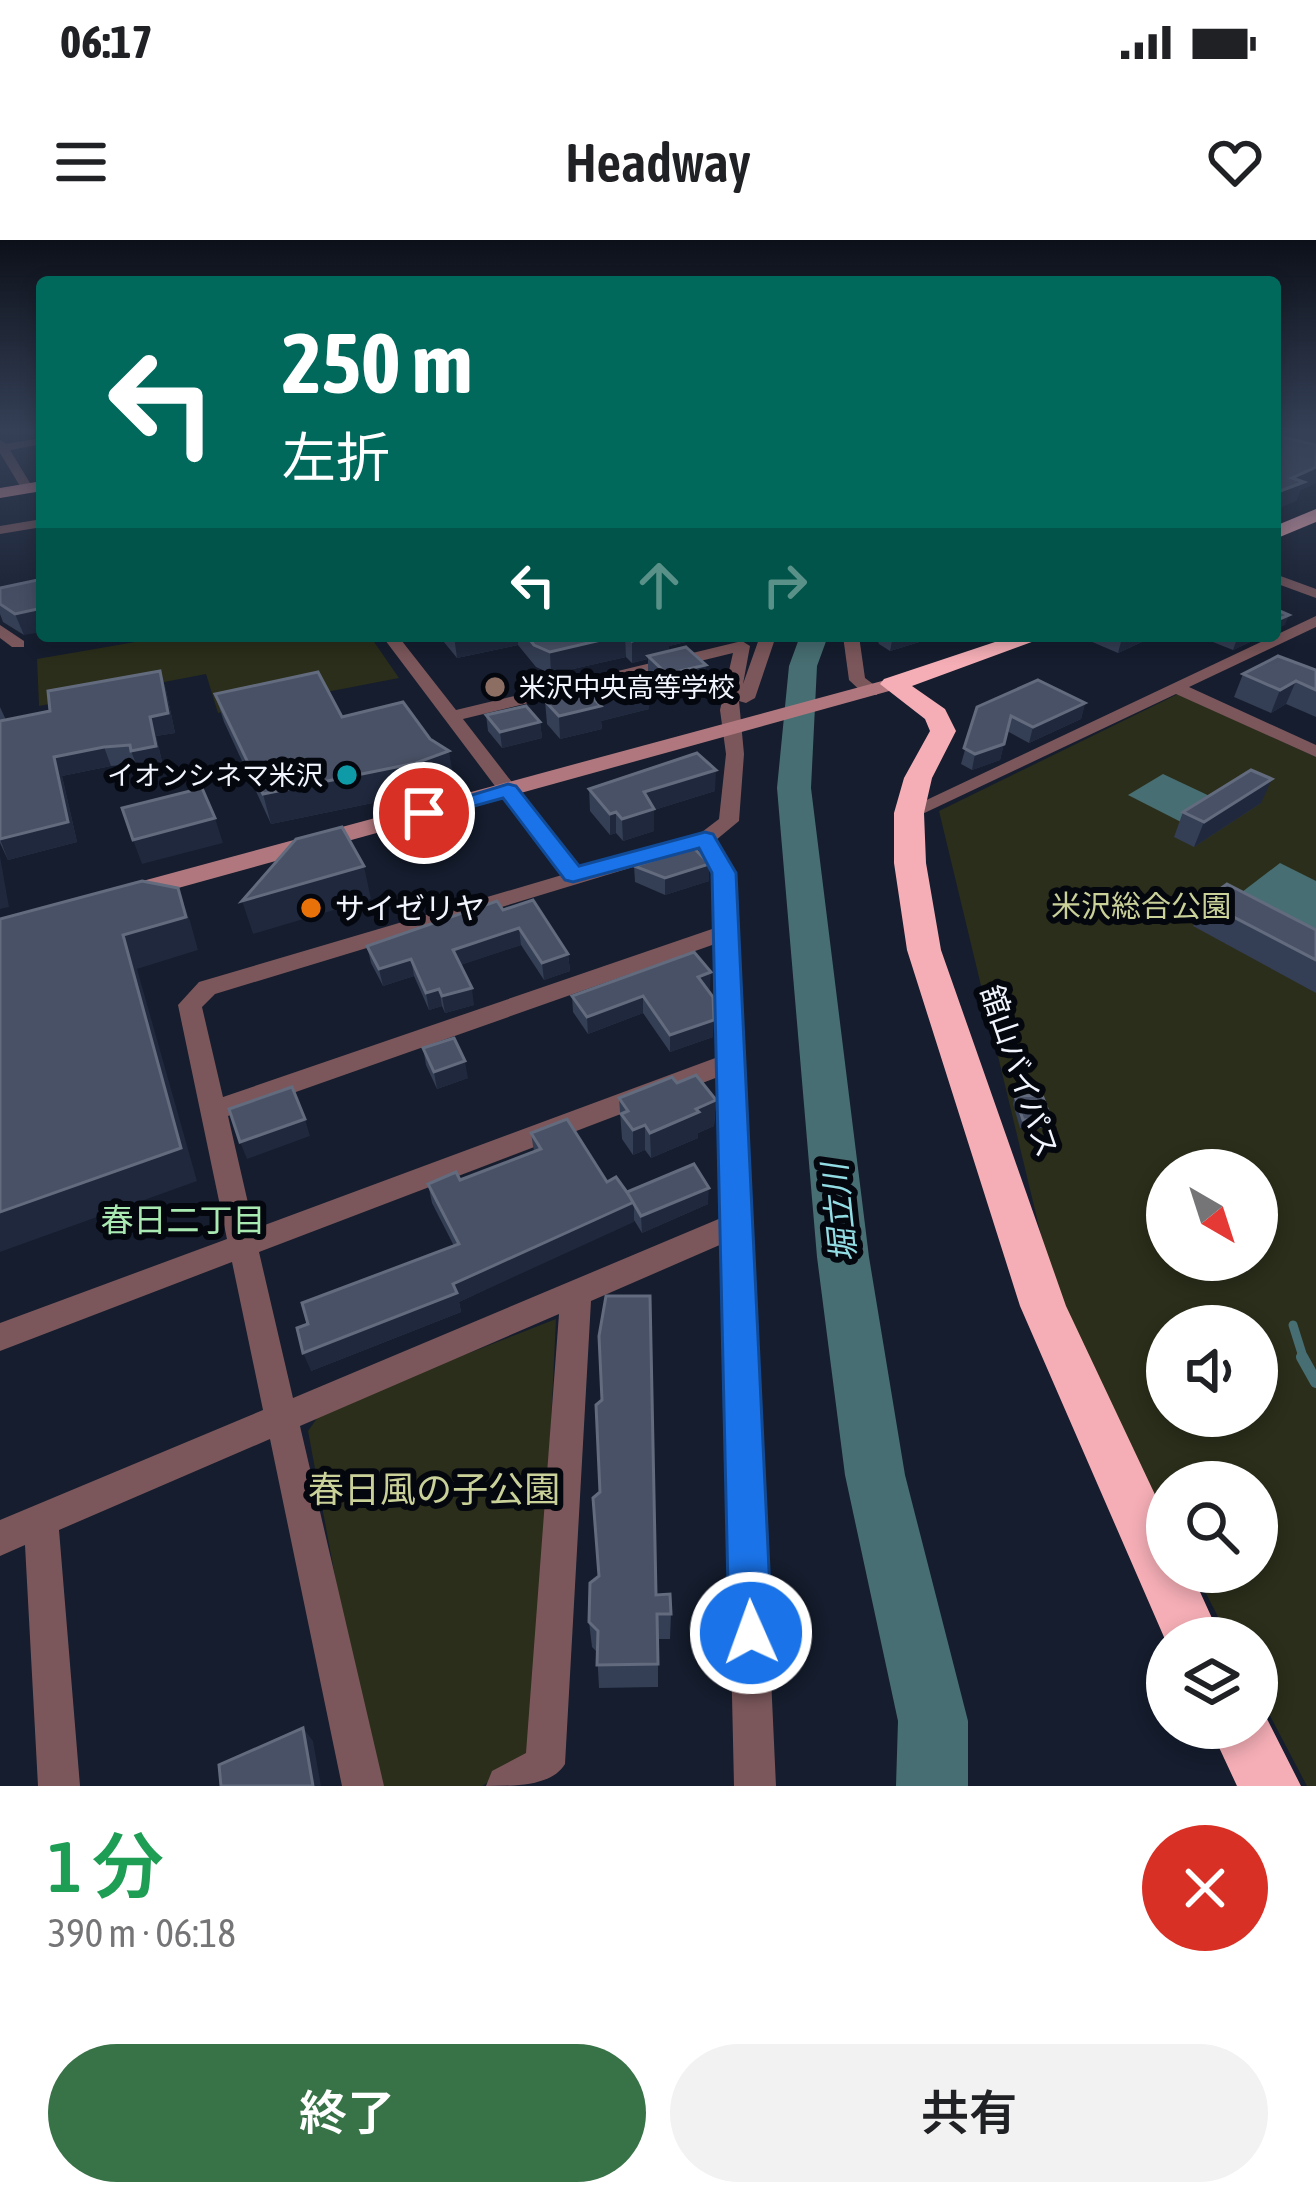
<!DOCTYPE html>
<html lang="ja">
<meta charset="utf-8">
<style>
:root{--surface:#fff;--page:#f2f2f2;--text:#202124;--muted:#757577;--accent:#387247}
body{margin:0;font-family:"Asap Condensed","Noto Sans JP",sans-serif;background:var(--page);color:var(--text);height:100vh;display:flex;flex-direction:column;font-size:45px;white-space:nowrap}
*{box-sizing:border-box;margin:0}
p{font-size:39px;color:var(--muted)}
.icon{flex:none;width:66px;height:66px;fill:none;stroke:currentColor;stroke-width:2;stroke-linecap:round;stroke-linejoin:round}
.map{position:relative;height:1546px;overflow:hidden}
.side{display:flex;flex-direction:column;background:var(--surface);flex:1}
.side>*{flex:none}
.guide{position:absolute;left:36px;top:36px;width:1245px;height:366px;border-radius:12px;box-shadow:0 6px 18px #0003;background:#00695c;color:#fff;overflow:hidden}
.needle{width:78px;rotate:141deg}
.tools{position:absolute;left:1146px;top:909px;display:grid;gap:24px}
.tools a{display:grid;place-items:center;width:132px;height:132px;border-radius:50%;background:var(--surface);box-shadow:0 6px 18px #0003;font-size:60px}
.pin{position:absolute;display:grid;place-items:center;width:102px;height:102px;color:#fff;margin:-51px;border:6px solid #fff;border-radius:50%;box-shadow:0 3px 12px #0007}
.me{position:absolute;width:132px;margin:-66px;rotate:358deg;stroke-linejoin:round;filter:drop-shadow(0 0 9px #0008)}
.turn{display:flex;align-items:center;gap:42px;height:252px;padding:0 48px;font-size:54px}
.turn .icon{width:156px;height:156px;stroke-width:2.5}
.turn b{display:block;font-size:84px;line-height:102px}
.lanes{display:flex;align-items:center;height:114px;padding:0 48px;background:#0003;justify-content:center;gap:60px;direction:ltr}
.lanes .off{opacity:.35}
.round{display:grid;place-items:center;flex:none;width:126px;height:126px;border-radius:63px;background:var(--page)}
.head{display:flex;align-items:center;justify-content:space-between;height:204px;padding:0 48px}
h1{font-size:72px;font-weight:600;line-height:90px;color:#1e9e55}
.button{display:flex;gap:24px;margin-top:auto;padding:24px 48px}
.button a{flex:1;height:138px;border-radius:72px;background:var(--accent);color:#fff;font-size:48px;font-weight:600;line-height:138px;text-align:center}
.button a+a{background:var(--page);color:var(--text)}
.status{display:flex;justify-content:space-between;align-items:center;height:84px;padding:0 60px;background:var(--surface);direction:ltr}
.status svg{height:33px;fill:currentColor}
header{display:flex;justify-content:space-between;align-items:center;height:156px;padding:0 48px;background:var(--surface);font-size:54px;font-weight:600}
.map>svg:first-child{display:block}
.green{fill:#2b2e1a;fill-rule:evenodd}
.water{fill:#476e72}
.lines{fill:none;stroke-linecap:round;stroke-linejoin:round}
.stream-far1{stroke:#476e72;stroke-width:9}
.stream{stroke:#476e72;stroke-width:12}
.river{fill:#476e72;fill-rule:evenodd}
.street{fill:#7b575b;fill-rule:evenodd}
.secondary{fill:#b0787e;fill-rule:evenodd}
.primary{fill:#da919a;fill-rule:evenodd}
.highway{fill:#f5aeb6;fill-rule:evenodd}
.wall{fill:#343e54}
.shaded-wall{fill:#1f283d}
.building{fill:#495166;stroke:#636b7e;stroke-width:3}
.route{fill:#1a73e8;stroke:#114b97;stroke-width:3}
.education-dot{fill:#8d6e63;stroke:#05070f;stroke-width:4.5}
.culture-dot{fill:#0f9aa8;stroke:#05070f;stroke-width:4.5}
.food-dot{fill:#e8710a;stroke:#05070f;stroke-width:4.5}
.labels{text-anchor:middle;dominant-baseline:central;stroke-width:12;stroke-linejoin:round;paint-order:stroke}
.far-poi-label{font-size:27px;fill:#f2f5fd;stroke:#05070f;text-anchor:start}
.park-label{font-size:30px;fill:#c9d098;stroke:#05070f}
.poi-label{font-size:30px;fill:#f2f5fd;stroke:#05070f;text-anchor:start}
.street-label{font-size:30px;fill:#f2f5fd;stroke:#05070f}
.water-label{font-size:33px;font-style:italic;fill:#92dce4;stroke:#05070f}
.neighbourhood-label{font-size:33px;fill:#a9eab2;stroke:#05070f}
.near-park-label{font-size:36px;fill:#c9d098;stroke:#05070f}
</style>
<div class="status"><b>06:17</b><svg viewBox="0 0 49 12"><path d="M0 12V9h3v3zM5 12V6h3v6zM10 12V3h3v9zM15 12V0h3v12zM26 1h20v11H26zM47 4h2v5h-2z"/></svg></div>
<header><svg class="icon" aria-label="menu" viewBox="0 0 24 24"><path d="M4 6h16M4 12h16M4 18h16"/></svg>Headway<svg class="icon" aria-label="heart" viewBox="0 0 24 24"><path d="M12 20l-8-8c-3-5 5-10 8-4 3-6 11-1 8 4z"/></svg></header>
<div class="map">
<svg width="1316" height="1546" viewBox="0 0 1316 1546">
<rect width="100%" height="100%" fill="#151d2e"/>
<g class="green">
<polygon points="170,396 370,396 399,438 218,473 206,434 39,466 37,419"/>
<path d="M1178 454 1316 517V1546H1307L1257 1451V1398H1229L1195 1332H1257V1242H1167V1279L1061 1078 939 571ZM1167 930H1257V1020H1167ZM1167 1086H1257V1176H1167Z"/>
<polygon points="556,1079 535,1516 482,1546 374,1546 308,1191 323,1170"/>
</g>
<g class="water">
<polygon points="1163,534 1216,559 1181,582 1128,555"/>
<polygon points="1280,623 1316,641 1316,690 1242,652"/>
</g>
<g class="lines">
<polyline class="stream-far1" points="1293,1085 1304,1120"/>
<polyline class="stream" points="1302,1117 1316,1142"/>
<polygon class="river" points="800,396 828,396 817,426 811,548 869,1017 905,1235 968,1481 968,1546 896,1546 898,1481 845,1235 817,1017 777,548 789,426"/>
<g class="street">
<polygon points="42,198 42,204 10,210 33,248 23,251 0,213 0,200 6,204"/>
<polygon points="42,279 42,287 0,294 0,286"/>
<polygon points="1275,334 1316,349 1316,358 1275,343"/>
<polygon points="1316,376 1316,387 1189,447 1316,505 1316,517 1176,454 916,577 902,577 899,573"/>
<polygon points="0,385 24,401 24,407 12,407 0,398"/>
<path d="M382 396H398L456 470 742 401 750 406 743 444 760 396H776L755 458 746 463 739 461 744 514 739 581 716 600 734 633 776 1546H734L722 1004 591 1061 565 1524C552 1546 516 1546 486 1546L492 1531 526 1513 559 1074 300 1186 384 1546H342L270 1199 59 1290 80 1546H38L25 1305 0 1316V1280L263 1170 232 1022 0 1111V1083L227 999 178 765 199 742 562 635ZM733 413 720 470 726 514 719 579 698 595 580 630 463 479ZM699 607 714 633 715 688 223 857 202 767 215 754ZM715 704 718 817 254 989 228 876ZM718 837 721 978 293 1158 259 1012Z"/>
<polygon points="843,396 859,396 865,438 877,447 877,455 865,455 849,440"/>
</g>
<polygon class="secondary" points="893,438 900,440 900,448 131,661 113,661 109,655 113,649"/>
<polygon class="primary" points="42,241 42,251 0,258 0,248"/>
<g class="highway">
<polygon points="1316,269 1316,282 1275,299 1275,286"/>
<polygon points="1013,396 1048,396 912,446 945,469 956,491 932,538 924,573 926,623 941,710 1066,1066 1167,1280 1167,1332 1191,1332 1221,1398 1167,1398 1167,1404 1020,1066 907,710 894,623 894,573 904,538 930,491 925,479 880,444 884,439"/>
<polygon points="1257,1465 1261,1467 1301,1546 1237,1546 1210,1488 1257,1488"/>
</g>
</g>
<g class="wall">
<polygon points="1275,190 1316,190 1316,243 1300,250 1296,261"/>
<polygon points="42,339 24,395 3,382 0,374 0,348"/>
<polygon points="439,396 711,396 669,406 669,411 705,447 667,457 648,438 648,419 632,423 626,417 551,434 536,427 518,405 457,418"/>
<polygon points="876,396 939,396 890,411 879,404"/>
<polygon points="1084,396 1143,396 1142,402 1118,413 1083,398"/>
<polygon points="1198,396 1263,396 1233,410"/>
<polygon points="1316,430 1316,477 1286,464 1271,473 1234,457 1243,434"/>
<polygon points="160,431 166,450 175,493 156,496 163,526 139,531 136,524 111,526 62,536 77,602 8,620 0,603 0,467 6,480 50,471"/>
<polygon points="576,446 649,469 601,481 602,489 560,499 547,484 545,461 577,453"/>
<polygon points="215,454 342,477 454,541 421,553 271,584 224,482"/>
<polygon points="1085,463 1081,479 1029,503 1007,491 1000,520 972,530 961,524 977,467"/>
<polygon points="486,475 540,482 542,498 502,508 488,491"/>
<polygon points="589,549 715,551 654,570 654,591 623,601 616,593 610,595 590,571"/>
<polygon points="1261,563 1194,607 1174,597 1183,572"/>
<polygon points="709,624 709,641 665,655 635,642 634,626"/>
<polygon points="1203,661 1316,690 1316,753 1193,686"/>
<polygon points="503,670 568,714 570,731 544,740 521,705 460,725 474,765 445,773 442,766 429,770 414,736 383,746 371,723 367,706"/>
<polygon points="710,749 708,750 713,797 670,812 643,773 588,794 573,772 572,756"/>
<polygon points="423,808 468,838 437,849 426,825"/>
<polygon points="677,843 716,860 714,886 698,893 698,898 651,918 645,910 633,915 622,899 619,858"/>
<polygon points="1015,856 1051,879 1048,888 1020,888 1013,864"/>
<polygon points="531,893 627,952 708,964 642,993 634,980 459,1062 461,1072 311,1131 308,1084 454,1006 432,963 428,944 460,940 534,912"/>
<polygon points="656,1355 671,1374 670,1399 658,1399 658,1447 599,1448 597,1412 592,1407 589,1382"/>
</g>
<g class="shaded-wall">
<polygon points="1316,227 1316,243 1300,250 1296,261 1275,270 1275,253 1292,238"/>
<polygon points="42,368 42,392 24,395 15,374"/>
<polygon points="1289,375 1285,385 1275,390 1275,381"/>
<polygon points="454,396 518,396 518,405 457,418"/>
<polygon points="618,396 625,396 626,417 551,434 550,412"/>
<polygon points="651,396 711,396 669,406 669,414 648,416 648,419 632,423 632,401"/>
<polygon points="893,396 939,396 890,411"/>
<polygon points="1127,396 1143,396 1142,402 1118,413 1122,398"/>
<polygon points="1244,396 1263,396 1233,410 1237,399"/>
<polygon points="706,425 705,447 667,457 667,434"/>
<polygon points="160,431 166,450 175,493 156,496 163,526 139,531 131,511 150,477"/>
<polygon points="1296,441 1286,464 1271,473 1280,450"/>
<polygon points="649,446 649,469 601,481 602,489 560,499 559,476 595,460"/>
<polygon points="1085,463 1081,479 1029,503 1033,487"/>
<polygon points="540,482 542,498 502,508 500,492"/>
<polygon points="1004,504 1000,520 972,530 975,514"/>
<polygon points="104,507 111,526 62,536 77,602 8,620 0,599 54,517"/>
<polygon points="449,511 454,541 421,553 271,584 263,554"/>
<polygon points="716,530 715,551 654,570 654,591 623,601 622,579 644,552"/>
<polygon points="1272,539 1261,563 1194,607 1204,582"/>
<polygon points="616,572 616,593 610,595 610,574"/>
<polygon points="215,578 223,603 142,624 133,600"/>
<polygon points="0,616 9,667 0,669"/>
<polygon points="709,624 709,641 665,655 665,638"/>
<polygon points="364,626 371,659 253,694 242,661"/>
<polygon points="178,648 190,681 198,710 137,729 197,941 0,1012 0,972 123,695"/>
<polygon points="519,688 521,705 455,727 453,710"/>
<polygon points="568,714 570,731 544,740 542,723"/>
<polygon points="411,719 414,736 383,746 379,729"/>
<polygon points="711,732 710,749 697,754 698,737"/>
<polygon points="472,748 474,765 445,773 442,756"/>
<polygon points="439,749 442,766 429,770 426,753"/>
<polygon points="643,756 643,773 588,794 587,777"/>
<polygon points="714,780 713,797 670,812 670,795"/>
<polygon points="465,821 468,838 437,849 434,832"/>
<polygon points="716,860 714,886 698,893 698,898 651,918 650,893"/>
<polygon points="305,879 310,896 247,919 240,902"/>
<polygon points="645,885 645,910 633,915 633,890"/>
<polygon points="709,948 708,964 642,993 641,976"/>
<polygon points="634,962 634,982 459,1062 461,1072 311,1131 303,1113"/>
<polygon points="303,1488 313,1501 321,1546 313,1546"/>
</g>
<g class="building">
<polygon points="1275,190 1277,190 1278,196 1316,205 1316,227 1292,238 1304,242 1275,253"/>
<polygon points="42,339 42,368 15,374 0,364 0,348"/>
<polygon points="1275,369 1289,375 1275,381"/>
<polygon points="527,396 618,396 550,412 534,405"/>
<polygon points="627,396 651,396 632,401"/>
<polygon points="686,407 706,425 667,434 648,416"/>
<polygon points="1278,416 1316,430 1316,450 1296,441 1280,450 1243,434"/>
<polygon points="644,430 649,446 595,460 601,466 559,476 545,461 582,452 576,446"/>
<polygon points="160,431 168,473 150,477 156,506 131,511 130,505 104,507 54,517 68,582 0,599 0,481 50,471 48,451"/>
<polygon points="318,432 342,477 403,462 430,499 449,511 416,523 263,554 215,454"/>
<polygon points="1038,440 1085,463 1033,487 1011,476 1004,504 975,514 964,508 977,467"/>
<polygon points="526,466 540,482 500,492 486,475"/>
<polygon points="697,513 716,530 644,552 654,569 622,579 616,572 610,574 589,549"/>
<polygon points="1251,530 1272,539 1204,582 1183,572"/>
<polygon points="202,548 215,578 133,600 122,568"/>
<polygon points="342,587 364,626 242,661 296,599"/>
<polygon points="694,608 709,624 665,638 634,626"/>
<polygon points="142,641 178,648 186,677 123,695 181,908 0,972 0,679"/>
<polygon points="1227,644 1316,690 1316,720 1203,661"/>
<polygon points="533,660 568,714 542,723 519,688 453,710 472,748 442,756 439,749 426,753 411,719 379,729 367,706 497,661 503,670"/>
<polygon points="694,712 711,732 698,737 713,757 714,780 670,795 643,756 587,777 572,756"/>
<polygon points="454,798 465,821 434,832 423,808"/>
<polygon points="696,835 716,860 696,869 699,872 650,893 645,885 633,890 621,874 628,871 619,858 672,837 677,843"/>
<polygon points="292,847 305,879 240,902 229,869"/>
<polygon points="1042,855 1051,879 1023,880 1015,856"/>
<polygon points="567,879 607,942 616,937 634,962 453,1044 457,1053 303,1113 297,1088 308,1084 302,1063 459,1004 428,944 456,932 460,940 541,909 531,893"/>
<polygon points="694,924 709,948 641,976 627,952"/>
<polygon points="606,1056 650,1056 656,1355 670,1354 671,1374 657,1374 658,1424 597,1425 598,1391 589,1382 590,1343 599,1336 593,1258 600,1252 596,1165 602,1160 599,1096"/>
<polygon points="303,1488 313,1546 221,1546 219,1525"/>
</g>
<linearGradient id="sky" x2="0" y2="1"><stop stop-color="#0c1019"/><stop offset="0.47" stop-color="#354057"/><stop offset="1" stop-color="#354057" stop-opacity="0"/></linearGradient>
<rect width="1316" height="407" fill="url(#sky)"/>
<polygon class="route" points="508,544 516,546 579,626 705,592 713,594 736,633 772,1393 766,1408 751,1415 736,1408 729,1393 712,633 699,608 573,642 565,640 503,558 424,580 413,573"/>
<circle class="education-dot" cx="495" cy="447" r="12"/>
<circle class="culture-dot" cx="347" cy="535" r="12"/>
<circle class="food-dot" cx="311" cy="668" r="12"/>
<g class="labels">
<g class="far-poi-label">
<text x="519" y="447">米沢中央高等学校</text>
<text x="323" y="535" text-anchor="end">イオンシネマ米沢</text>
</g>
<g class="park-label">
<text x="1141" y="666">米沢総合公園</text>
</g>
<g class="poi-label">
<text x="335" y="668">サイゼリヤ</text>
</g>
<g class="street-label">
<text transform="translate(1020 831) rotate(71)">舘山バイパス</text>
</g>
<g class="water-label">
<text transform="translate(839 973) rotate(-96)">堀立川</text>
</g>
<g class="neighbourhood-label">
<text x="183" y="980">春日二丁目</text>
</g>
<g class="near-park-label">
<text x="434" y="1249">春日風の子公園</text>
</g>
</g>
</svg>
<div class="tools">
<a><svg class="needle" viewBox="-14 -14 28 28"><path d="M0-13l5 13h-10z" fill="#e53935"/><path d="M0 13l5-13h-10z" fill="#757577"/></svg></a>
<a><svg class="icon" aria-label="sound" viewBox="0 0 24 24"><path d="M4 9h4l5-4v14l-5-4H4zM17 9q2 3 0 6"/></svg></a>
<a><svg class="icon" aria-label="search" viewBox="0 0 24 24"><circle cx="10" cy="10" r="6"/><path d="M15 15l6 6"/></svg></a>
<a><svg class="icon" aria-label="layers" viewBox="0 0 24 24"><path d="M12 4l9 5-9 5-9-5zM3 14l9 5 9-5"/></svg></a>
</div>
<div class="pin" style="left:424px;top:573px;background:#d93025"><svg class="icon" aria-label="arrive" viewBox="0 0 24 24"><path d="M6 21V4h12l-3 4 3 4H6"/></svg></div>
<svg class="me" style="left:751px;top:1393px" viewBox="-20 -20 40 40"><circle r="17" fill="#1a73e8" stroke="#fff" stroke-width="3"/><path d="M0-11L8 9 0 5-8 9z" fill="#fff"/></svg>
<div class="guide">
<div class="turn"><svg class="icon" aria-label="left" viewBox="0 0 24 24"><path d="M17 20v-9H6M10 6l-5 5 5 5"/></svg><div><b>250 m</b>左折</div></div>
<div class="lanes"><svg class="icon" aria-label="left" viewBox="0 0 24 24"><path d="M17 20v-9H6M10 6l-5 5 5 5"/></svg><svg class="icon off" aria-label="ahead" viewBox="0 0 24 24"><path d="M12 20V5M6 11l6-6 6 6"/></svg><svg class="icon off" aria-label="right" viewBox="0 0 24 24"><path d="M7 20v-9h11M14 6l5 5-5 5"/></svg></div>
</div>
</div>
<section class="side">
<div class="head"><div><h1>1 分</h1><p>390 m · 06:18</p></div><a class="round" style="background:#d93025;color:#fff"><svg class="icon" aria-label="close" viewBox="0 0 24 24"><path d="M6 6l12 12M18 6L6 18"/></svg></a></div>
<div class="button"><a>終了</a><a>共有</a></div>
</section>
